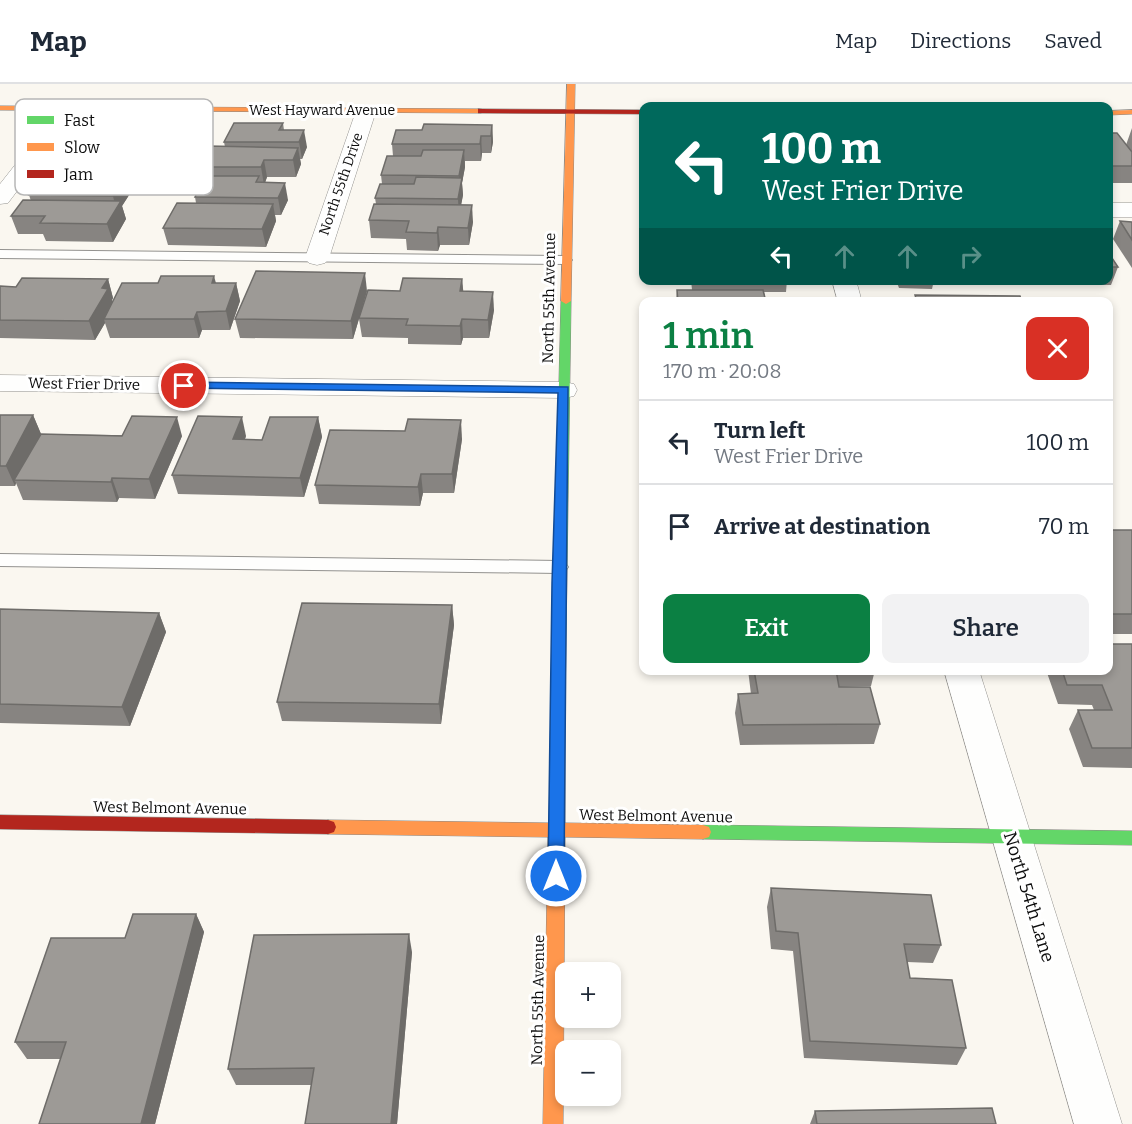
<!DOCTYPE html>
<meta charset="utf-8">
<style>
:root{--surface:#fff;--page:#f2f2f3;--text:#1f2937;--muted:#747a83;--line:#e0e1e3;--accent:#0b8043}
body{margin:0;font-family:Bitter,serif;background:var(--page);color:var(--text);height:100vh;display:flex;flex-direction:column;font-size:22px;white-space:nowrap}
*{box-sizing:border-box;margin:0}
p{font-size:20px;color:var(--muted)}
.icon{flex:none;width:33px;height:33px;fill:none;stroke:currentColor;stroke-width:2;stroke-linecap:round;stroke-linejoin:round}
.map{position:relative;flex:1;overflow:hidden}
.drawer{position:absolute;left:639px;top:213px;width:474px;height:378px;display:flex;flex-direction:column;background:var(--surface);border-radius:12px;box-shadow:0 3px 9px #0003}
.drawer>*{flex:none}
.guide{position:absolute;left:639px;top:18px;width:474px;height:183px;border-radius:12px;box-shadow:0 3px 9px #0003;background:#00695c;color:#fff;overflow:hidden}
.controls{position:absolute;left:555px;top:878px;display:grid;gap:12px}
.controls a{display:grid;place-items:center;width:66px;height:66px;border-radius:12px;background:var(--surface);box-shadow:0 3px 9px #0003;font-size:30px}
.pin{position:absolute;display:grid;place-items:center;width:51px;height:51px;color:#fff;margin:-26px;border:3px solid #fff;border-radius:50%;box-shadow:0 2px 6px #0007}
.me{position:absolute;width:66px;margin:-33px;rotate:0deg;stroke-linejoin:round;filter:drop-shadow(0 0 4px #0008)}
.turn{display:flex;align-items:center;gap:21px;height:126px;padding:0 24px;font-size:27px}
.turn .icon{width:78px;height:78px;stroke-width:2.5}
.turn b{display:block;font-size:42px;line-height:51px}
.lanes{display:flex;align-items:center;height:57px;padding:0 24px;background:#0003;justify-content:center;gap:30px;direction:ltr}
.lanes .off{opacity:.35}
.round{display:grid;place-items:center;flex:none;width:63px;height:63px;border-radius:12px;background:var(--page)}
.headline{display:flex;align-items:center;justify-content:space-between;height:102px;padding:0 24px}
h1{font-size:36px;font-weight:600;line-height:45px;color:var(--accent)}
.action{display:flex;gap:12px;margin-top:auto;padding:12px 24px}
.action a{flex:1;height:69px;border-radius:12px;background:var(--accent);color:#fff;font-size:24px;font-weight:600;line-height:69px;text-align:center}
.action a+a{background:var(--page);color:var(--text)}
ul{padding:0;list-style:none}
li{display:flex;align-items:center;gap:18px;height:84px;padding:0 24px;border-top:2px solid var(--line)}
li div{flex:1}
li b{display:block;font-size:22px}
li em{font-style:normal}
header{display:flex;align-items:center;gap:36px;box-sizing:border-box;height:84px;padding:0 30px;background:var(--surface);border-bottom:2px solid var(--line)}
header strong{font-size:28px}
nav{display:flex;gap:33px;margin-inline-start:auto;font-size:21px}
.map>svg:first-child{display:block}
.lines{fill:none;stroke-linecap:round;stroke-linejoin:round}
.lane-casing{stroke:#93928f;stroke-width:2}
.street-casing{stroke:#93928f;stroke-width:1}
.fast-casing{stroke:#8a8885;stroke-width:1}
.slow-casing{stroke:#8a8885;stroke-width:1}
.jam-casing{stroke:#8a8885;stroke-width:1}
.lane{fill:#fefefd;fill-rule:evenodd}
.street{fill:#fefefd;fill-rule:evenodd}
.fast{fill:#63d668;fill-rule:evenodd}
.slow{fill:#ff974d;fill-rule:evenodd}
.jam{fill:#b3261e;fill-rule:evenodd}
.wall{fill:#878481}
.shaded-wall{fill:#6e6c69}
.building{fill:#9d9a96;stroke:#6e6c69;stroke-width:1.5}
.route{fill:#1a73e8;stroke:#114b97;stroke-width:1.5}
.labels{text-anchor:middle;dominant-baseline:central;stroke-width:6;stroke-linejoin:round;paint-order:stroke}
.far-street-label{font-size:14px;fill:#0c0c0c;stroke:#fff}
.street-label{font-size:15px;fill:#0c0c0c;stroke:#fff}
.near-street-label{font-size:18px;fill:#0c0c0c;stroke:#fff}
.key{fill:#fff;stroke:#b6b6b6;stroke-width:1.5}
.key-label{font-size:16px;fill:#0c0c0c}
</style>
<header>
<strong>Map</strong>
<nav><a>Map</a><a>Directions</a><a>Saved</a></nav>
</header>
<div class="map">
<svg width="1132" height="1040" viewBox="0 0 1132 1040">
<rect width="100%" height="100%" fill="#faf7f0"/>
<g class="lines">
<g class="lane-casing">
<g id="lane">
<polygon points="0,166 566,172 572,176 566,180 0,174"/>
<polygon points="0,470 559,477 565,479 568,483 565,487 559,489 0,482"/>
</g>
</g>
<g class="street-casing">
<g id="street">
<polygon points="70,18 77,20 80,24 8,119 0,120 0,100 63,20"/>
<polygon points="366,21 373,23 376,27 329,174 325,179 317,181 309,179 305,174 356,27 359,23"/>
<rect x="1108" y="119" width="24" height="14"/>
<polygon points="832,196 856,196 862,218 838,218"/>
<polygon points="0,291 564,298 574,300 577,306 574,312 564,314 0,307"/>
<polygon points="944,586 979,586 1122,1040 1074,1040"/>
</g>
</g>
<g class="fast-casing">
<g id="fast">
<polygon points="566,214 571,217 565,623 563,627 553,627 551,623 561,217"/>
<polygon points="703,741 1132,747 1132,761 703,755 697,753 695,748 697,743"/>
</g>
</g>
<g class="slow-casing">
<g id="slow">
<polygon points="567,0 575,0 571,217 566,220 561,217"/>
<polygon points="0,22 481,25 485,27 481,29 0,26"/>
<polygon points="1132,26 1132,30 1108,31 1108,27"/>
<polygon points="558,617 563,619 565,623 565,739 703,741 709,743 711,748 709,753 703,755 565,753 563,1040 543,1040 548,753 328,750 322,748 320,743 322,738 328,736 549,739 551,623 553,619"/>
</g>
</g>
<g class="jam-casing">
<g id="jam">
<polygon points="481,25 644,26 644,30 478,29 478,25"/>
<polygon points="0,731 328,736 334,738 336,743 334,748 328,750 0,745"/>
</g>
</g>
<use href="#lane" class="lane"/>
<use href="#street" class="street"/>
<use href="#fast" class="fast"/>
<use href="#slow" class="slow"/>
<use href="#jam" class="jam"/>
</g>
<g class="wall">
<polygon points="160,39 164,55 153,74 146,74 148,81 136,101 129,101 131,108 122,122 126,135 113,158 46,157 43,150 18,150 11,132 31,117 29,111 54,97 50,83 74,69 70,56 110,44"/>
<polygon points="283,39 284,46 307,63 302,75 300,75 301,80 296,93 267,93 265,99 288,116 281,131 275,131 276,137 266,163 168,161 163,144 196,119 195,113 202,100 201,100 197,83 225,63 224,58"/>
<polygon points="492,41 493,58 491,69 482,69 481,77 465,77 465,83 462,99 463,111 461,120 473,138 469,161 440,161 438,167 407,166 406,155 371,154 369,136 376,120 375,114 382,100 381,91 393,72 392,60 422,46"/>
<polygon points="1132,44 1132,99 1108,99 1108,49 1126,61"/>
<polygon points="1120,137 1132,138 1132,184 1113,155"/>
<polygon points="1108,168 1118,183 1111,201 1023,201 1021,196 1108,196"/>
<polygon points="108,195 113,214 112,216 113,219 216,199 236,199 240,217 230,246 202,246 199,254 110,254 105,239 95,256 0,254 0,202 16,203"/>
<polygon points="462,195 463,207 494,226 489,254 463,254 461,261 408,260 408,254 362,253 359,235 353,255 240,254 235,235 367,207 362,224 400,207"/>
<polygon points="691,196 787,196 786,208 764,208 766,218 676,218 677,206 692,206"/>
<polygon points="896,196 934,196 932,205 899,204"/>
<polygon points="0,331 33,331 41,350 182,352 155,415 119,414 117,418 23,416 16,399 15,402 0,402"/>
<polygon points="318,333 322,353 304,413 178,410 172,391 246,352 245,355 262,356"/>
<polygon points="462,355 454,409 423,409 420,422 319,420 315,401"/>
<rect x="1108" y="446" width="24" height="104"/>
<polygon points="452,521 454,541 441,640 282,637 277,618"/>
<polygon points="0,525 159,529 166,548 130,642 0,639"/>
<polygon points="1132,560 1132,684 1083,683 1069,645 1078,626 1094,626 1092,621 1058,620 1046,586 1108,586"/>
<polygon points="748,586 875,586 871,602 839,603 880,640 874,660 740,661 735,629 738,610 751,610"/>
<polygon points="771,804 941,861 933,879 907,878 910,894 966,964 957,981 804,974 793,867 771,865 767,823"/>
<polygon points="196,830 204,848 155,1040 39,1040 61,975 27,975 15,958 125,854"/>
<polygon points="412,868 397,1040 305,1040 311,1001 236,1001 228,985"/>
<polygon points="815,1027 996,1040 810,1040"/>
</g>
<g class="shaded-wall">
<polygon points="160,39 164,55 153,74 148,57"/>
<polygon points="492,41 493,58 491,69 491,52"/>
<polygon points="304,46 307,63 302,75 299,58"/>
<polygon points="481,52 482,69 481,77 480,60"/>
<polygon points="144,64 148,81 136,101 132,84"/>
<polygon points="298,64 301,80 296,93 293,76"/>
<polygon points="464,66 465,83 462,99 463,111 459,133 458,115 460,103 459,92"/>
<polygon points="264,76 267,93 264,101 261,83"/>
<polygon points="126,91 131,108 122,122 126,135 113,158 107,140 116,125 113,112"/>
<polygon points="285,99 288,116 281,131 278,114"/>
<polygon points="273,120 276,137 266,163 262,145"/>
<polygon points="472,121 473,138 469,161 468,144"/>
<polygon points="438,143 440,161 438,167 437,149"/>
<polygon points="365,189 367,207 353,255 351,237"/>
<polygon points="214,192 219,210 212,199"/>
<polygon points="108,195 113,214 112,216 114,223 104,235 105,239 95,256 89,237 102,204"/>
<polygon points="462,195 464,214 460,207"/>
<polygon points="236,199 240,217 230,246 226,227"/>
<polygon points="493,208 494,226 489,254 488,236"/>
<polygon points="197,228 202,246 199,254 194,235"/>
<polygon points="462,235 463,254 461,261 460,242"/>
<polygon points="33,331 41,350 14,396 16,399 15,402 6,382"/>
<polygon points="177,333 182,352 155,415 149,395"/>
<polygon points="242,333 246,352 238,374 233,355"/>
<polygon points="318,333 322,353 304,413 300,394"/>
<polygon points="461,336 462,355 454,409 452,390"/>
<polygon points="421,390 423,409 420,422 418,403"/>
<polygon points="112,394 119,414 117,418 111,398"/>
<polygon points="452,521 454,541 441,640 439,620"/>
<polygon points="159,529 166,548 130,642 122,623"/>
<polygon points="196,830 204,848 155,1040 141,1040"/>
<polygon points="409,850 412,868 397,1040 391,1040"/>
</g>
<g class="building">
<polygon points="234,39 283,39 279,46 304,46 299,58 224,58"/>
<polygon points="424,40 492,41 491,52 481,52 480,60 392,60 396,46 422,46"/>
<polygon points="1108,49 1117,49 1132,68 1132,82 1109,82 1108,80"/>
<polygon points="208,62 298,64 293,76 264,76 261,83 197,83"/>
<polygon points="423,66 464,66 459,92 381,91 387,72 421,72"/>
<polygon points="78,90 126,91 113,112 29,111 40,97 73,97"/>
<polygon points="206,92 259,92 256,98 285,99 278,114 195,113"/>
<polygon points="416,93 462,94 458,115 375,114 380,100 414,100"/>
<polygon points="23,116 121,117 107,140 40,139 45,132 11,132"/>
<polygon points="177,119 273,120 262,145 163,144"/>
<polygon points="374,120 472,121 468,144 438,143 437,149 406,148 409,137 369,136"/>
<polygon points="1120,137 1132,138 1132,156"/>
<polygon points="1108,168 1118,183 1108,183"/>
<polygon points="256,187 365,189 351,237 235,235"/>
<polygon points="161,192 214,192 212,199 236,199 226,227 197,228 194,235 104,235 122,199 158,199"/>
<polygon points="22,194 108,195 102,204 108,205 89,237 0,236 0,202 16,203"/>
<polygon points="403,194 462,195 460,207 493,208 488,236 462,235 460,242 406,241 408,235 359,234 368,206 400,207"/>
<polygon points="677,206 763,206 766,218 678,218"/>
<polygon points="915,211 1020,212 1022,218 917,218"/>
<polygon points="0,331 33,331 6,382 0,382"/>
<polygon points="132,332 177,333 149,395 112,394 111,398 14,396 41,350 122,352"/>
<polygon points="198,332 242,333 233,355 262,356 270,333 318,333 300,394 172,391"/>
<polygon points="408,335 461,336 452,390 421,390 418,403 315,401 330,346 405,347"/>
<rect x="1108" y="446" width="24" height="84"/>
<polygon points="302,519 452,521 439,620 277,618"/>
<polygon points="0,525 159,529 122,623 0,620"/>
<polygon points="1108,560 1132,560 1132,664 1092,664 1078,626 1112,626 1102,601 1067,601 1062,586 1108,586"/>
<polygon points="754,586 836,586 839,603 870,603 880,640 743,641 738,610 758,609"/>
<polygon points="771,804 931,811 941,861 904,860 910,894 952,896 966,964 810,957 798,849 776,847"/>
<polygon points="133,830 196,830 141,1040 39,1040 66,958 15,958 51,854 125,854"/>
<polygon points="409,850 391,1040 305,1040 314,984 228,985 254,851"/>
<polygon points="992,1024 996,1040 817,1040 815,1027"/>
</g>
<polygon class="route" points="184,298 568,303 564,792 562,797 556,799 550,797 548,792 552,499 558,309 180,304 180,299"/>
<g class="labels">
<g class="far-street-label">
<text x="322" y="26">West Hayward Avenue</text>
<text transform="translate(341 100) rotate(-71)">North 55th Drive</text>
</g>
<g class="street-label">
<text transform="translate(549 214) rotate(-89)">North 55th Avenue</text>
<text transform="translate(84 300) rotate(1)">West Frier Drive</text>
<text transform="translate(170 724) rotate(1)">West Belmont Avenue</text>
<text transform="translate(656 732) rotate(1)">West Belmont Avenue</text>
<text transform="translate(538 916) rotate(-89)">North 55th Avenue</text>
</g>
<g class="near-street-label">
<text transform="translate(1029 813) rotate(73)">North 54th Lane</text>
</g>
</g>
<rect x="15" y="15" width="198" height="96" rx="9" class="key"/>
<rect x="27" y="32" width="27" height="8" fill="#63d668"/>
<rect x="27" y="59" width="27" height="8" fill="#ff974d"/>
<rect x="27" y="86" width="27" height="8" fill="#b3261e"/>
<g class="key-label">
<text x="64" y="42">Fast</text>
<text x="64" y="69">Slow</text>
<text x="64" y="96">Jam</text>
</g>
</svg>
<div class="controls">
<a>+</a>
<a>−</a>
</div>
<div class="pin" style="left:184px;top:302px;background:#d93025"><svg class="icon" aria-label="arrive" viewBox="0 0 24 24"><path d="M6 21V4h12l-3 4 3 4H6"/></svg></div>
<svg class="me" style="left:556px;top:792px" viewBox="-20 -20 40 40"><circle r="17" fill="#1a73e8" stroke="#fff" stroke-width="3"/><path d="M0-11L8 9 0 5-8 9z" fill="#fff"/></svg>
<div class="guide">
<div class="turn"><svg class="icon" aria-label="left" viewBox="0 0 24 24"><path d="M17 20v-9H6M10 6l-5 5 5 5"/></svg><div><b>100 m</b>West Frier Drive</div></div>
<div class="lanes"><svg class="icon" aria-label="left" viewBox="0 0 24 24"><path d="M17 20v-9H6M10 6l-5 5 5 5"/></svg><svg class="icon off" aria-label="ahead" viewBox="0 0 24 24"><path d="M12 20V5M6 11l6-6 6 6"/></svg><svg class="icon off" aria-label="ahead" viewBox="0 0 24 24"><path d="M12 20V5M6 11l6-6 6 6"/></svg><svg class="icon off" aria-label="right" viewBox="0 0 24 24"><path d="M7 20v-9h11M14 6l5 5-5 5"/></svg></div>
</div>
<section class="drawer">
<div class="headline"><div><h1>1 min</h1><p>170 m · 20:08</p></div><a class="round" style="background:#d93025;color:#fff"><svg class="icon" aria-label="close" viewBox="0 0 24 24"><path d="M6 6l12 12M18 6L6 18"/></svg></a></div>
<ul>
<li><svg class="icon" aria-label="left" viewBox="0 0 24 24"><path d="M17 20v-9H6M10 6l-5 5 5 5"/></svg><div><b>Turn left</b><p>West Frier Drive</p></div><em>100 m</em></li>
<li><svg class="icon" aria-label="arrive" viewBox="0 0 24 24"><path d="M6 21V4h12l-3 4 3 4H6"/></svg><div><b>Arrive at destination</b></div><em>70 m</em></li>
</ul>
<div class="action"><a>Exit</a><a>Share</a></div>
</section>
</div>
